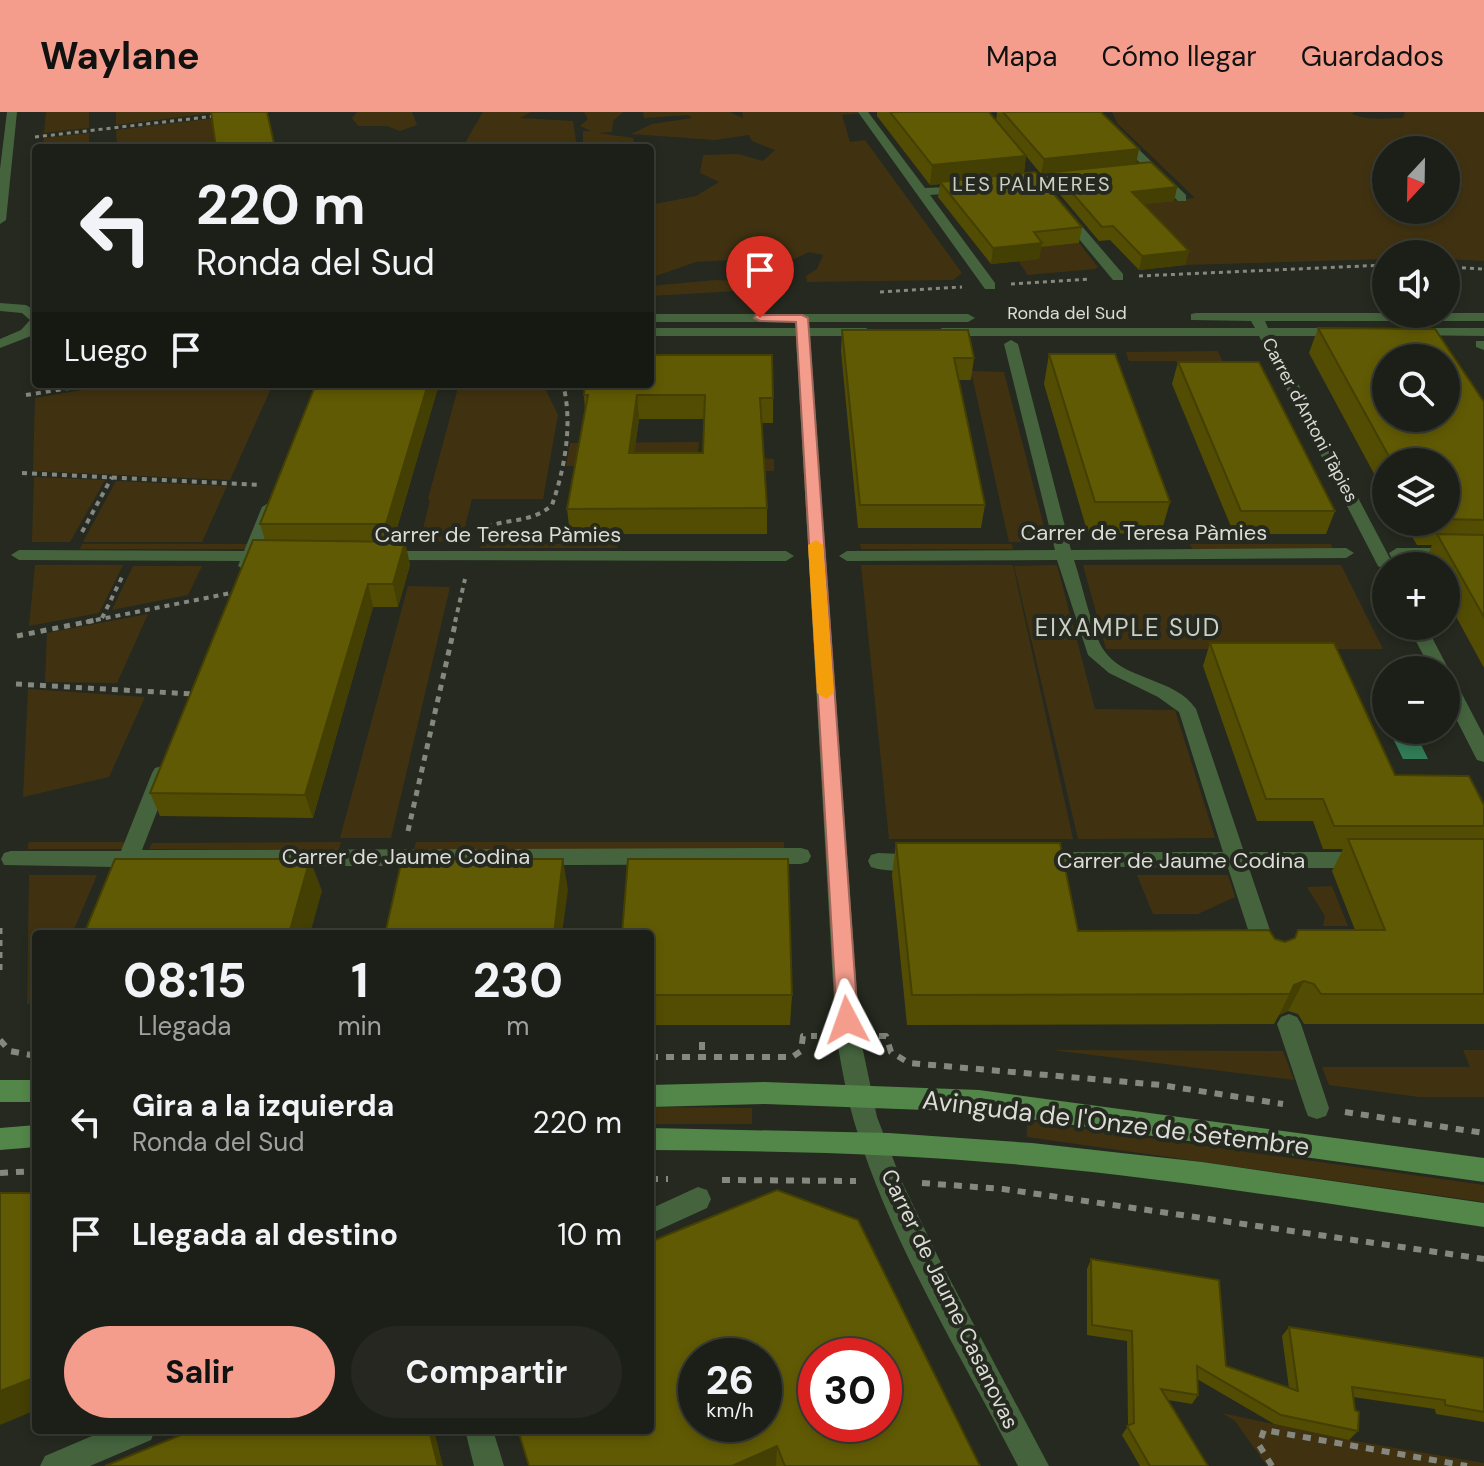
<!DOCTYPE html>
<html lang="es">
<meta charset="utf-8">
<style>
:root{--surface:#1c1f17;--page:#252720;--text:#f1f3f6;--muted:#a0a2a1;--line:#3a3d36;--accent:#f49d8c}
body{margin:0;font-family:"DM Sans",sans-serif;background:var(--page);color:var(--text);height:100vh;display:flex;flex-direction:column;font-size:30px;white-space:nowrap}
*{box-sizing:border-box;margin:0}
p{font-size:26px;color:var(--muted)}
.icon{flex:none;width:44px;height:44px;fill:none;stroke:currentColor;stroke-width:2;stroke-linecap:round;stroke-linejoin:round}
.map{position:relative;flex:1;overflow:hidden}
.side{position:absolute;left:32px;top:818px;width:622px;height:504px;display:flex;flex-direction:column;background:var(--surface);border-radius:8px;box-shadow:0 4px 12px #0003,0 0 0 2px var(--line)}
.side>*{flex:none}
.hud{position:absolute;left:32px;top:32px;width:622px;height:244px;border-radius:8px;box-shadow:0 4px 12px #0003,0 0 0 2px var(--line);background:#1c1f17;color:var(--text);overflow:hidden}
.needle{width:52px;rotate:202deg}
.tools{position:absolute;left:1372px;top:24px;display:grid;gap:16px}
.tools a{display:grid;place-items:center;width:88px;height:88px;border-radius:50%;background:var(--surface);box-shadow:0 4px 12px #0003,0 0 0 2px var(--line);font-size:40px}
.speed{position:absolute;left:678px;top:1226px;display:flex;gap:16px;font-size:40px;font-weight:700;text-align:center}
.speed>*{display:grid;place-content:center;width:104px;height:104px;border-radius:50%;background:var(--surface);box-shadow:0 4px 12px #0003,0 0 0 2px var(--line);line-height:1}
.speed small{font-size:20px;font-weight:400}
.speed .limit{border:12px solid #d22;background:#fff;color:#111}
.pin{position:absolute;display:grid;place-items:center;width:68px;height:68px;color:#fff;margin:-82px -34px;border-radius:50% 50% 50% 0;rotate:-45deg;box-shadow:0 0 8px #0007}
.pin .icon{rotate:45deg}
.me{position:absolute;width:88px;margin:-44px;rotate:356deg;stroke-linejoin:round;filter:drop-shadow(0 0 6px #0008)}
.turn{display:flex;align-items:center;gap:28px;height:168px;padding:0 32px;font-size:36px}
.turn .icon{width:104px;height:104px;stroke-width:2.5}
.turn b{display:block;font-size:56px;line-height:68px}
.then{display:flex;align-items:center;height:76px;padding:0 32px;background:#0003;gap:16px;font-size:30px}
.eta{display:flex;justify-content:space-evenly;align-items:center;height:136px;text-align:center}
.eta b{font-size:48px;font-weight:700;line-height:56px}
.action{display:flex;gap:16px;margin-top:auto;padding:16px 32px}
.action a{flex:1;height:92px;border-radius:48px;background:var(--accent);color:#111;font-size:32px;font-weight:700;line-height:92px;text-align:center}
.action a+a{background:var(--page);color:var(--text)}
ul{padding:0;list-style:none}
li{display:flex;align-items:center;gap:24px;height:112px;padding:0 32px}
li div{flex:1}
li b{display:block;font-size:30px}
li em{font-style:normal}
header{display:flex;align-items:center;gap:48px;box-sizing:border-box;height:112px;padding:0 40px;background:var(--accent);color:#111}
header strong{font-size:38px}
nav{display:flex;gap:44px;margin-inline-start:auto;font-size:28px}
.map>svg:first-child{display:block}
.green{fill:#403211;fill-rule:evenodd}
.water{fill:#327c57}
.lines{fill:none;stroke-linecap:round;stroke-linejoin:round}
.path-far3{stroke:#85887f;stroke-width:3;stroke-dasharray:4 4;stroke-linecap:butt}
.path-far2{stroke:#85887f;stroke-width:4;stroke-dasharray:5 5;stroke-linecap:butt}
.path-far1{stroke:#85887f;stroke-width:5;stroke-dasharray:6 6;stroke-linecap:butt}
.path{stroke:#85887f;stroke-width:6;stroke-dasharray:8 8;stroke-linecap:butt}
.pedestrian{fill:#45643e;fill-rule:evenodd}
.minor{fill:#45643e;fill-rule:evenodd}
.tertiary{fill:#45643e;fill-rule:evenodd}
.secondary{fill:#538649;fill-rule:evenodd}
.wall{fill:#534d03;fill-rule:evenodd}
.shaded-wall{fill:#443f03}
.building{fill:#615a04;stroke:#443f03;stroke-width:2;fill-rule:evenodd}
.route{fill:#f49d8c;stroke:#9f665b;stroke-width:2}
.slow{fill:#f59e0b}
.labels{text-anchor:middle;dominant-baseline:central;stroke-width:8;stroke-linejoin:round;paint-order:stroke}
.far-street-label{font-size:18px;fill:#dadcd5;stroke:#25291f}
.far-neighbourhood-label{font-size:20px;letter-spacing:2px;fill:#ccd1c3;stroke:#25291f}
.street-label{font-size:22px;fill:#dadcd5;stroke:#25291f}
.neighbourhood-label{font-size:24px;letter-spacing:2px;fill:#ccd1c3;stroke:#25291f}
.near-street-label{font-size:26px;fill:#dadcd5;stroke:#25291f}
</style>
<header>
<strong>Waylane</strong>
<nav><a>Mapa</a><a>Cómo llegar</a><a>Guardados</a></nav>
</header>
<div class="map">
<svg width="1484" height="1354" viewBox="0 0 1484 1354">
<rect width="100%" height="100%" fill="#25291f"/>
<g class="green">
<polygon points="46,0 89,0 89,16 44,21"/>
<polygon points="116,0 214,0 214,1 116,13"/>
<polygon points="357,0 412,0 417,13 400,19 387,14 358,14 352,6"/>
<polygon points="483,0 531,0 520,6 573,9 577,36 462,36"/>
<polygon points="584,0 623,0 613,9 612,20 598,21 633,26 635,34 583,36 583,19 591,19 580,14 588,7"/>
<polygon points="643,0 730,0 743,6 742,0 872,0 842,3 850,30 865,28 962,161 953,168 807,170 806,164 817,157 823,143 809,140 792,148 766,146 696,150 650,166 650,138 655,141 650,123 650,93 696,84 719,70 700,61 703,43 738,42 763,49 775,38 752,29 749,23 715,28 631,22 652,12 692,6 688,3 644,6"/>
<path d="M1112 0H1355L1352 2C1368 9 1386 6 1403 6L1405 0H1484V149L1446 147V142H1386V147L1185 153 1129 94 1195 86 1117 11ZM1386 38H1446V98H1386Z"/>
<polygon points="215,6 219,31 180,36 117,36 116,18"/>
<polygon points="89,21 89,36 43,36 44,26"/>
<polygon points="1079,131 1098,155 1095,157 1028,163 1018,149 1039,147 1031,136"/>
<polygon points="715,168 765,170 772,177 650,184 650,174"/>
<polygon points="1218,239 1222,249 1129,249 1126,240"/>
<polygon points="971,259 1004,260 1048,430 1009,430"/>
<polygon points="117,272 273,272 230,368 33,359 35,286"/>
<polygon points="459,272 543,272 558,303 543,387 472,387 461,430 420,429 430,388 428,387"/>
<polygon points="699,330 698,343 774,347 774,359 649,359 649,354 566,354 570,331"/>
<polygon points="34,365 105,368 70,430 32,430"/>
<polygon points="116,369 227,374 202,430 83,430"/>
<polygon points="82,432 248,432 246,437 80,437"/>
<polygon points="481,432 617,432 617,436 480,436"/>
<polygon points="860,432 1012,432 1013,437 861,437"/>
<polygon points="1190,432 1331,432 1333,437 1192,437"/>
<polygon points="35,453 123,453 99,501 29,514"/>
<polygon points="861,453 1013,453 1073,727 889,727"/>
<polygon points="1057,453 1095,597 1175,598 1215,726 1078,727 1014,454"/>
<polygon points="1083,453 1341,453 1383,537 1106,537"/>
<polygon points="133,454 202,454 188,483 112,498"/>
<polygon points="408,474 450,475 391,726 340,726"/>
<polygon points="148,502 117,571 45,570 47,521"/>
<polygon points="28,577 145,585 109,665 23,685"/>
<polygon points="31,730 126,730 123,737 28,737 28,731"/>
<polygon points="341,730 339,737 149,737 152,731"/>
<polygon points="416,730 784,730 784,737 414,737"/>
<polygon points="29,763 97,763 72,822 36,822 36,892 27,892"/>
<polygon points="1137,763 1228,763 1235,785 1198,802 1153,802"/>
<polygon points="1332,774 1348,814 1323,814 1325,804 1307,775"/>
<polygon points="1052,938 1283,939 1294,968"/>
<polygon points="1463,938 1484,938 1484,985 1419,985 1329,973 1322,955 1470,955"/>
<polygon points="650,995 752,996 752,1012 650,1012"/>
<polygon points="1027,1009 1484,1073 1484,1090 1027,1025"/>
<polygon points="1222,1301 1349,1328 1484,1351 1484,1354 1267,1354 1235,1309"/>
</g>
<polygon class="water" points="1389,618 1414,618 1428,647 1403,647"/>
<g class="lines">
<g class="path-far3">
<polyline points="35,25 215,4"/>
<polyline points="30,108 36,107"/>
<polyline points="1446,155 1484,157"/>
<polyline points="1139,164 1386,153"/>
<polyline points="1011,172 1089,167"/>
<polyline points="880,180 962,175"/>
</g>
<g class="path-far2">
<polyline points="26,283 94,272"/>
<polyline points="22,361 261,373"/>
<path d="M478 419C502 405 530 413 552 393 565 356 573 311 563 272"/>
<polyline points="82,420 112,365"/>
<polyline points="102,506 122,465"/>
<polyline points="86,510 236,480"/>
<polyline points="455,510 465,467"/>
</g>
<g class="path-far1">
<polyline points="17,524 96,508"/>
<polyline points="16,572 193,582"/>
<polyline points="408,719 456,508"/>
<polyline points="0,816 0,859"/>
</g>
<g class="path">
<polyline points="879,924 886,924 891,940 909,951 1161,973 1283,992"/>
<polyline points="0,928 10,939 36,944"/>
<polyline points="702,930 702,945"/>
<polyline points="650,945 792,945 801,939 803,924 817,924"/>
<polyline points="1345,1000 1484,1021"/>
<polyline points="0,1061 36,1059"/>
<polyline points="650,1067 668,1067"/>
<polyline points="722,1068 856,1069"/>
<polyline points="922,1071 1003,1077 1484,1147"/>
<polyline points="1272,1354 1259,1333 1264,1318 1467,1354"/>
</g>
<g class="pedestrian">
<path d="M1011 228 1018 232 1071 438 1346 436 1354 441 1346 446 1074 448C1081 468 1093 522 1103 537 1123 569 1175 565 1196 597L1244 740H1362L1369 742 1372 748 1369 754 1362 756H1249L1278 842 1275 848 1267 851 1259 848 1256 842 1228 756 1031 754 1028 748 1031 742 1038 740H1223L1179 600 1158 585 1109 561 1088 543 1057 448 847 449 839 444 847 439 1055 438 1004 232Z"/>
<polygon points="1476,229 1484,229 1484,238 1476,235"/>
<polygon points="270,390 278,395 261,439 277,440 279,444 271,449 256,449 252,458 246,459 238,454 240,449 19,448 11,443 19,438 244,439 262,395"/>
<polygon points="1397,436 1484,436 1484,446 1391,445 1389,441"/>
<polygon points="383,439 786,439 794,444 786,449 377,448 375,444 377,440"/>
<polygon points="162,654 169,656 172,661 142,738 801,736 808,738 811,744 808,750 801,752 135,755 132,760 118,760 115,755 4,753 1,747 4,741 11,739 121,739 152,661 155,656"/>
<path d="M878 741 925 743 928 749 925 755C910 760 886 760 871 755L868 749 871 743Z"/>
<polygon points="1289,902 1297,905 1301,912 1329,996 1326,1004 1317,1007 1308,1004 1305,996 1277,912 1281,905"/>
<polygon points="698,1075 707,1078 711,1087 707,1096 650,1122 650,1097"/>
</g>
<g class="minor">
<polygon points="858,0 868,0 925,76 971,74 973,76 967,80 930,83 995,171 995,177 985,177"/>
<polygon points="1089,0 1100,0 1186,83 1186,89 1178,89"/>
<polygon points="1078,61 1084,64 1082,66 1014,74 1008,71 1014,68"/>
<polygon points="1060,98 1068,98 1123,162 1123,168 1113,168 1060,104"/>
<polygon points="0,191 26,193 36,199 36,218 31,224 0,236 0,227 21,218 30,208 22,201 0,199"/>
<polygon points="1196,201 1484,201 1484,209 1265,209 1268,216 1342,216 1349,220 1342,224 1273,224 1394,454 1386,454 1386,459 1378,454 1259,224 942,224 935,220 942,216 1255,216 1251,209 1191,208 1191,202"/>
<path d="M650 202H968L975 206 968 210H809V216H866L873 220 866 224H810L860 924 877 1005 902 1070 938 1145 1049 1354H1018C962 1245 894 1137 857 1019 847 988 842 956 836 924L796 224H650V216H796L795 210H650Z"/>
<polygon points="1410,216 1484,216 1484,224 1405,223 1403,220"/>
<polygon points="1408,514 1426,514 1449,558 1446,562 1446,558 1431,558"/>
<polygon points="1446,563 1453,565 1484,624 1484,650 1477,648 1446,587"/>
<polygon points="106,1318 155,1318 151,1328 90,1354 40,1354 45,1344"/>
<polygon points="465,1318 493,1318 504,1354 474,1354"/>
</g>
<polygon class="tertiary" points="7,0 17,0 6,108 0,112 0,57"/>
<g class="secondary">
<rect x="0" y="968" width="36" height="22"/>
<polygon points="765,970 979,978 1484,1046 1484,1070 979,1000 765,992 650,995 650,973"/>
<polygon points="36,1013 36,1035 0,1038 0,1016"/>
<path d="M650 1016 889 1021 1032 1031 1202 1050 1484 1091V1115C1334 1093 1184 1068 1032 1054 905 1041 778 1039 650 1038Z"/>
</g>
</g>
<g class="wall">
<polygon points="877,0 989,0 996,8 997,0 1101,0 1139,37 1136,52 1177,75 1174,89 1144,92 1189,139 1185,153 1139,158 1110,128 1099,129 1052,73 1054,60 1041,62 1026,44 1024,61 1082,115 1079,131 1041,135 1039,147 991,152 938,85 940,72 930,73 877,4"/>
<polygon points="1318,216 1484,290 1484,556 1446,486 1446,454 1428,454 1425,448 1432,433 1417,433 1409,419 1405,419 1400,410 1446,410 1446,350 1386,350 1386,384 1309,241"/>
<polygon points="842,218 974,246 971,268 958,268 985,393 981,416 858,416 841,239"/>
<polygon points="1049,242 1170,390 1161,421 1088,422 1044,272"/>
<polygon points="1178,250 1335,399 1326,422 1234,422 1172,272"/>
<polygon points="316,272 439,272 393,430 405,430 410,453 398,495 373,495 313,706 160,704 150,681 265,428 260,412"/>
<path d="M585 272 773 286V311H762L767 396V422H570L567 397 585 299 584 283ZM639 307H704L703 341H634Z"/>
<polygon points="1210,531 1395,663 1484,693 1484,912 1304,912 1298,902 1288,899 1279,903 1274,912 907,913 892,763 896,731 1078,819 1275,827 1285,830 1355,818 1332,759 1343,737 1323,737 1313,709 1257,709 1203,554"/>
<polygon points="650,822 792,883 790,913 650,913"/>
<polygon points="1091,1147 1226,1254 1289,1276 1282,1224 1289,1215 1484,1246 1484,1310 1436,1302 1435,1297 1353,1285 1358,1319 1349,1328 1274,1312 1197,1267 1198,1283 1192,1292 1168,1288 1208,1354 1140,1354 1122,1323 1128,1314 1127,1229 1087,1223 1087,1157"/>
<polygon points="650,1318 980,1354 529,1354"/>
</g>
<g class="shaded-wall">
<polygon points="1139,37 1136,52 1041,62 1044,47"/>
<polygon points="1026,44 1023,64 940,70 940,72 930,73 932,53"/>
<polygon points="1177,75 1174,89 1129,94 1132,80"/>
<polygon points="1042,131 1039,147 991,152 993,136"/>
<polygon points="1189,139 1185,153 1139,158 1142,144"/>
<polygon points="428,272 439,272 391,435 386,412"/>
<polygon points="637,283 639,307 631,366 629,341"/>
<polygon points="405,430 410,453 398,495 393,472"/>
<polygon points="368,472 373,495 313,706 305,683"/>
<polygon points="310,747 322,779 310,822 289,822"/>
<polygon points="563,747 568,778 562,822 554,822"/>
<polygon points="1304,869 1288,899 1279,903 1294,873"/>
<polygon points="36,1265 36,1298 0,1313 0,1279"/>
<polygon points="429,1318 434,1318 443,1354 438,1354"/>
<polygon points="777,1334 776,1354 732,1354"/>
</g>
<g class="building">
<polygon points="211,0 267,0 275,36 216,36"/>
<polygon points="890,0 989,0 1026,44 932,53"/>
<polygon points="1003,0 1101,0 1139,37 1044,47"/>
<polygon points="1151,50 1177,75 1132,80 1189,139 1142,144 1113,114 1102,115 1054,60"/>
<polygon points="1035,60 1082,115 1034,120 1042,131 993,136 940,70"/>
<path d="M1318 216 1435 217 1484 290V408L1446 407V350H1392ZM1386 246H1446V306H1386Z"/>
<polygon points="842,218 968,218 974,246 954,246 985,393 860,393"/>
<polygon points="1049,242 1115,242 1170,390 1095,390"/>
<path d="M650 243H772L773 286H760L767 396 567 397 588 283H584L585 272H650ZM637 283H705L703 341H629Z"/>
<polygon points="1178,250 1259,250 1335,399 1241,399"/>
<polygon points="316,272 428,272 386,412 260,412"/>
<polygon points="1437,422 1484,423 1484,505"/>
<polygon points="253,428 405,430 393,472 368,472 305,683 150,681"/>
<polygon points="1210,531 1334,531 1395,663 1469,664 1484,693 1484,714 1334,714 1323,687 1266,687"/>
<polygon points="1348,727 1484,727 1484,882 1321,882 1314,872 1304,869 1294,873 1290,882 912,883 896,731 1060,731 1078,819 1269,818 1275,827 1285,830 1295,826 1298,818 1385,818"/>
<polygon points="115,747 310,747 289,822 84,822"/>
<polygon points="402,747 563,747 554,822 385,822"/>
<polygon points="628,747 788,747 792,883 650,883 650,822 622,822"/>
<path d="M777 1078 858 1108 980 1354H785L777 1334 732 1354H529L518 1318H650V1130ZM696 1244H764V1312H696ZM816 1244H884V1312H816Z"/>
<polygon points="0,1081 36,1081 36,1265 0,1279"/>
<polygon points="1091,1147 1219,1168 1226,1254 1298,1279 1289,1215 1484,1246 1484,1300 1445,1293 1445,1288 1352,1275 1355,1298 1359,1300 1358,1319 1281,1303 1197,1254 1198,1283 1161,1277 1208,1354 1150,1354 1127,1314 1134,1311 1132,1219 1092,1213"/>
<polygon points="193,1318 429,1318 438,1354 105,1354"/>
</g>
<polygon class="route" points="756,203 802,203 808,206 858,908 855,914 847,917 840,914 837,908 796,210 760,209 754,206"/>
<polygon class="slow" points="816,428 823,433 834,581 826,587 817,581 808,433"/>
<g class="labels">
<g class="far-street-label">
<text x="1067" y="201">Ronda del Sud</text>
<text transform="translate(1310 308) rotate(62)">Carrer d'Antoni Tàpies</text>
</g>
<g class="far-neighbourhood-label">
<text x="1032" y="72">LES PALMERES</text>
</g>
<g class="street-label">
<text x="1144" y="420">Carrer de Teresa Pàmies</text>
<text x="498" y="422">Carrer de Teresa Pàmies</text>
<text x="406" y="744">Carrer de Jaume Codina</text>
<text x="1181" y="748">Carrer de Jaume Codina</text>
<text transform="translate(950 1187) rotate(64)">Carrer de Jaume Casanovas</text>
</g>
<g class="neighbourhood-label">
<text x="1128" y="515">EIXAMPLE SUD</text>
</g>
<g class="near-street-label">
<text transform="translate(1116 1011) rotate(7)">Avinguda de l'Onze de Setembre</text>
</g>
</g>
</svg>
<div class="tools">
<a><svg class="needle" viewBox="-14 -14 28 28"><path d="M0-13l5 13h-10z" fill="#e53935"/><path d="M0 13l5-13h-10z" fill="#a0a2a1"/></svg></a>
<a><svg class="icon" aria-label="sound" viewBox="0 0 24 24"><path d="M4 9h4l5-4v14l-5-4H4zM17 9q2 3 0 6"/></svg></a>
<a><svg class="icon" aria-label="search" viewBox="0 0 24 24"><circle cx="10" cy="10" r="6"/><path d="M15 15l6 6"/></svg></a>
<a><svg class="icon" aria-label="layers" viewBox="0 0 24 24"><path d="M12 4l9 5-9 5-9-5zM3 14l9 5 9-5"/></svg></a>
<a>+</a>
<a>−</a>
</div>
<div class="speed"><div>26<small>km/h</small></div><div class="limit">30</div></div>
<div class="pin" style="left:760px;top:206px;background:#d93025"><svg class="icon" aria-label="arrive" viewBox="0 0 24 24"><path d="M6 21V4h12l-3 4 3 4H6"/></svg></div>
<svg class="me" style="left:847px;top:908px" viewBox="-20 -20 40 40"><path d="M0-17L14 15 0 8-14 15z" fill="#f49d8c" stroke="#fff" stroke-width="4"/></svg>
<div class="hud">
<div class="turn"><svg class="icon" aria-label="left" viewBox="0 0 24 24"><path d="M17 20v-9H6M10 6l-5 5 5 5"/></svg><div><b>220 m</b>Ronda del Sud</div></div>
<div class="then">Luego<svg class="icon" aria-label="arrive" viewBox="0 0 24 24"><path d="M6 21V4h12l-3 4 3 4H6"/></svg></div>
</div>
<section class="side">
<div class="eta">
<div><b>08:15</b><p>Llegada</p></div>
<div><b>1</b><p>min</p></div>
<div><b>230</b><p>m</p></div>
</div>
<ul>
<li><svg class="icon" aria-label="left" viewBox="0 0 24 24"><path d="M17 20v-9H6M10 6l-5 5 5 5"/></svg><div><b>Gira a la izquierda</b><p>Ronda del Sud</p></div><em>220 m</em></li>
<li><svg class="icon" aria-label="arrive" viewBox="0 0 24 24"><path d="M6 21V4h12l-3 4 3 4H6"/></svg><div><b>Llegada al destino</b></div><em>10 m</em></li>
</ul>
<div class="action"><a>Salir</a><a>Compartir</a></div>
</section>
</div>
